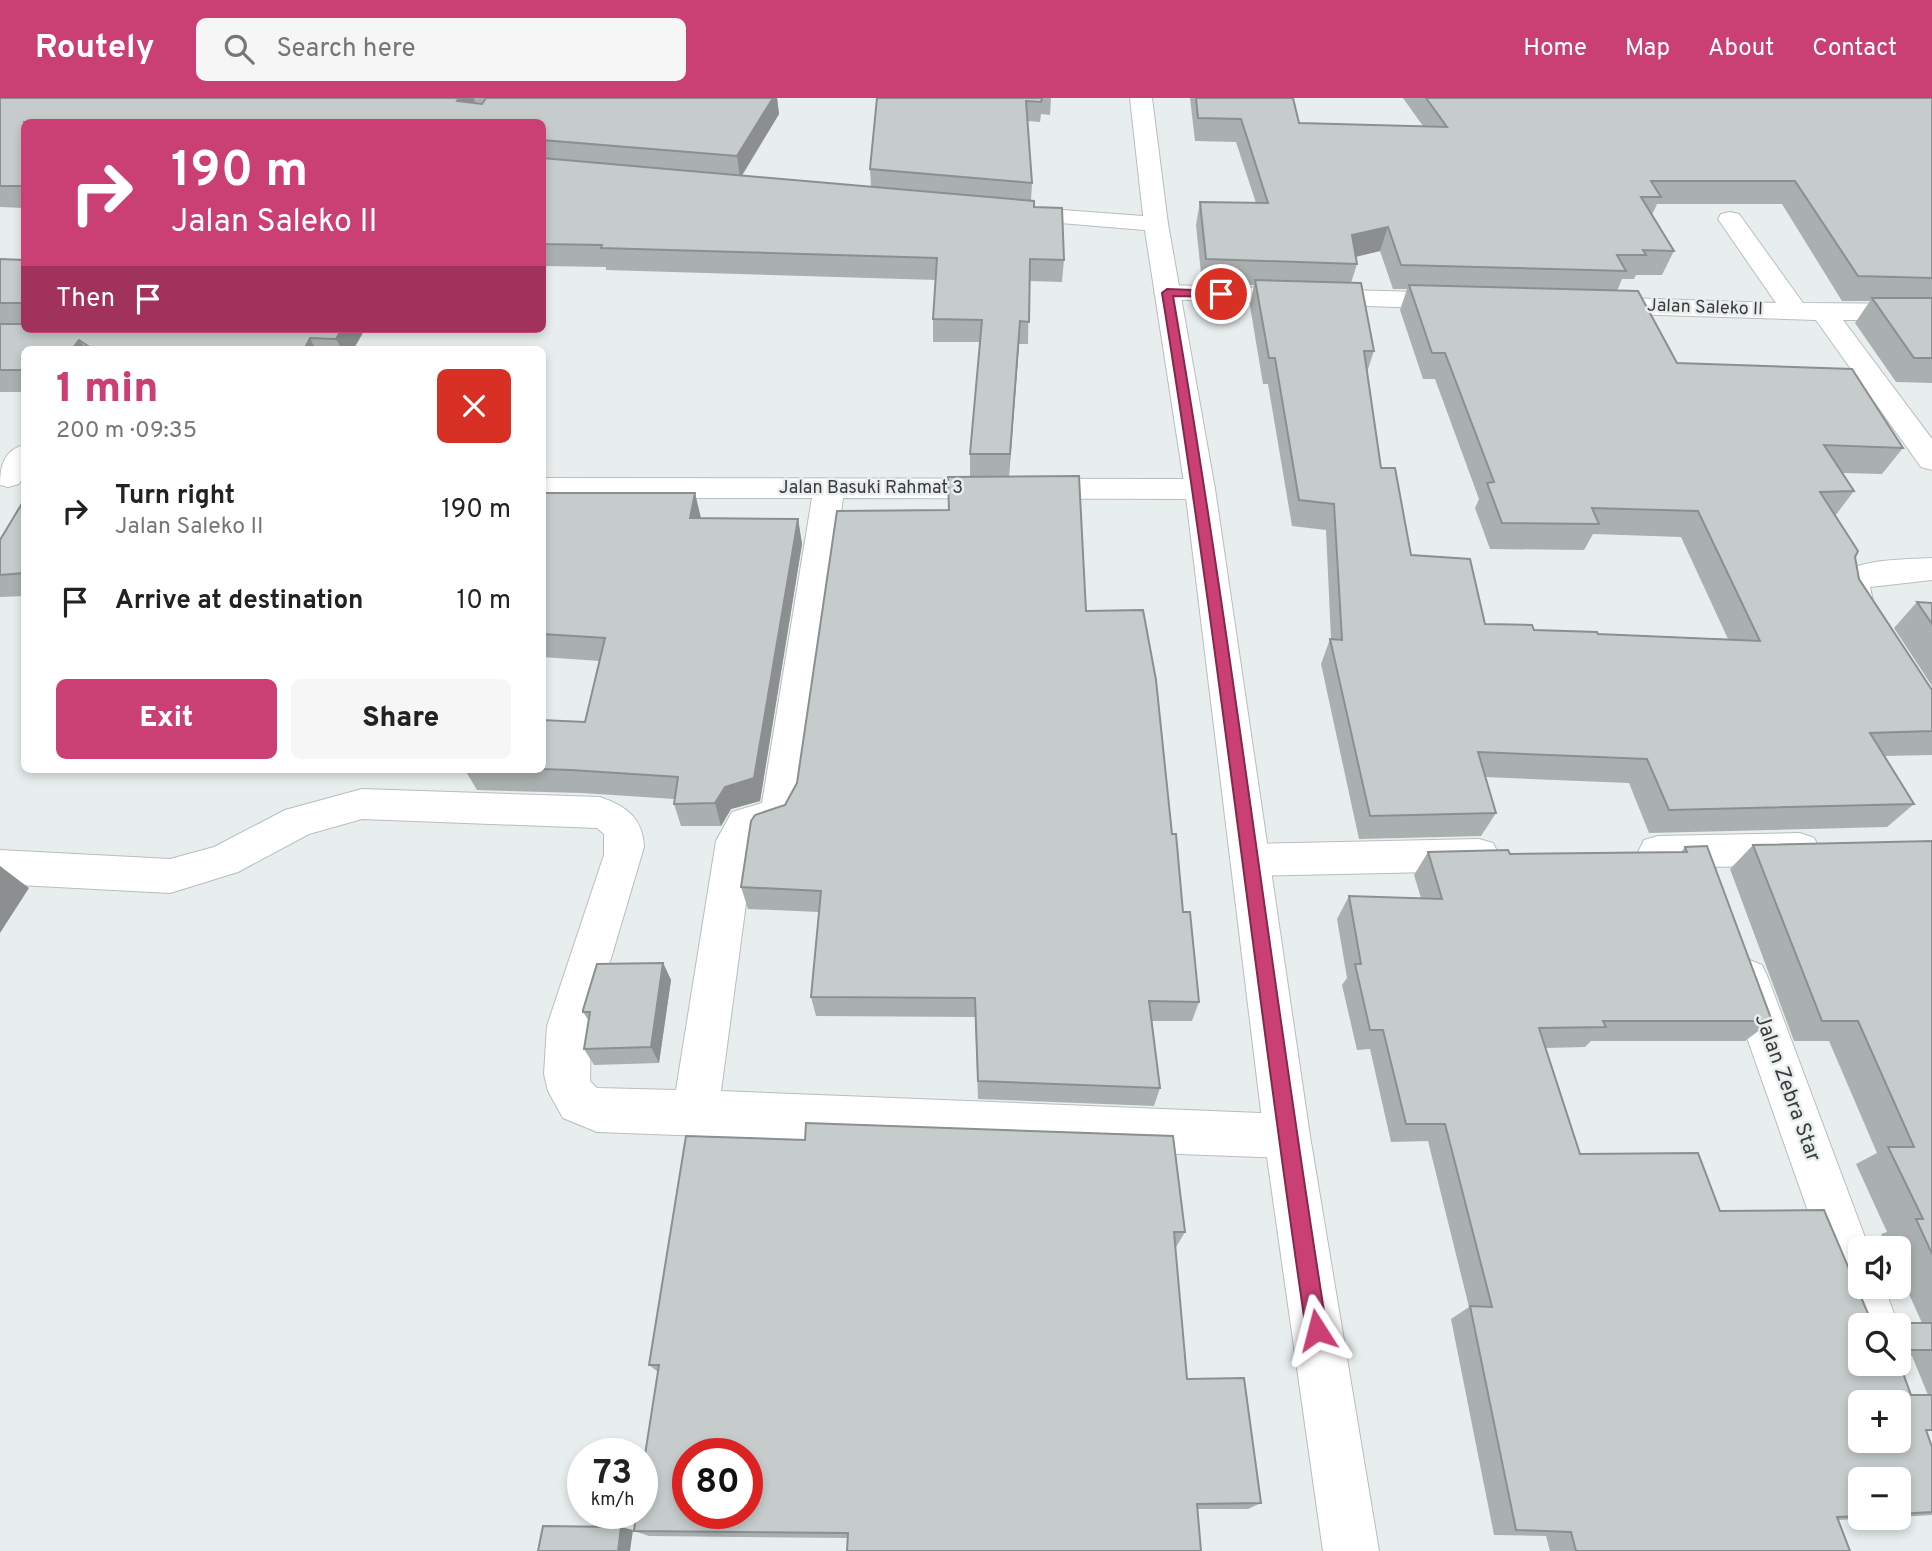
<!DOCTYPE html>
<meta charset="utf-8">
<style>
:root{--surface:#fff;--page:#f6f6f6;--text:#222;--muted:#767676;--accent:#ca3f74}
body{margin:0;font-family:Overpass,sans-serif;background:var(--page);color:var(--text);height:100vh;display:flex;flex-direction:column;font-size:26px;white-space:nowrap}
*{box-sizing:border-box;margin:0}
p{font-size:23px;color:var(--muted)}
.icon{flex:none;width:38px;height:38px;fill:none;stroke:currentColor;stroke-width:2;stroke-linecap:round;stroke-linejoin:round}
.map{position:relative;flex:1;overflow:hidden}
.drawer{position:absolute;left:21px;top:248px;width:525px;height:427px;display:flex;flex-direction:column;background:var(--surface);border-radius:10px;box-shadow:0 4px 10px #0003}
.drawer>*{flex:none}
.guide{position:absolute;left:21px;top:21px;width:525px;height:214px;border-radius:10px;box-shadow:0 4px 10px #0003;background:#ca3f74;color:#fff;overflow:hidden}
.tools{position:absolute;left:1848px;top:1138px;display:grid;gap:14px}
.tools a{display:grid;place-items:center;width:63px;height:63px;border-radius:10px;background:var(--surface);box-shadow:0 4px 10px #0003;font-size:35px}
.speed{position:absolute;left:567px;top:1340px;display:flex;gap:14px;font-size:35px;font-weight:700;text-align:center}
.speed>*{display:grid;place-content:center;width:91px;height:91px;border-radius:50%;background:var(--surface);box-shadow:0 4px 10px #0003;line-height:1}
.speed small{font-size:18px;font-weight:400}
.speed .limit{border:10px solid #d22;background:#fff;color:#111}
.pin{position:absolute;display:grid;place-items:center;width:60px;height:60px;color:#fff;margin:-30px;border:4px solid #fff;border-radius:50%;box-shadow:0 2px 7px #0007}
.me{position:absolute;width:77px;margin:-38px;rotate:351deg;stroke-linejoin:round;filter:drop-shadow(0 0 5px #0008)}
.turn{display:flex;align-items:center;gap:24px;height:147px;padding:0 35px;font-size:32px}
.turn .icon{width:91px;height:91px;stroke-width:2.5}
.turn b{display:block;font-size:49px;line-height:60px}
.then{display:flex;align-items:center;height:66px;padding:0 35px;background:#0003;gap:14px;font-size:26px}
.round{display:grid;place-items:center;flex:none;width:74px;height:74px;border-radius:10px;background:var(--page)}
.overview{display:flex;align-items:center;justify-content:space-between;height:119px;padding:0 35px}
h1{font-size:42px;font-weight:800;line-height:52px;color:var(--accent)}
.cta{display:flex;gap:14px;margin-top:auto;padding:14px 35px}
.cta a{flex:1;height:80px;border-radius:10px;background:var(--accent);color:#fff;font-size:28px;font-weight:800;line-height:80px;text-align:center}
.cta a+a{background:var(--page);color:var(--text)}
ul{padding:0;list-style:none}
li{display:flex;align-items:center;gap:21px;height:91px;padding:0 35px}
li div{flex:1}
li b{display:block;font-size:26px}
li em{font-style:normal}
header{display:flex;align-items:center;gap:42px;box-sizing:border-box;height:98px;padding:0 35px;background:var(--accent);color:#fff}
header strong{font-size:33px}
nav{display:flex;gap:38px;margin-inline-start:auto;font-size:24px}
.search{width:490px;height:63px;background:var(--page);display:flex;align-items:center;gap:18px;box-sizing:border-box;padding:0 24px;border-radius:10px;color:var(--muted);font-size:26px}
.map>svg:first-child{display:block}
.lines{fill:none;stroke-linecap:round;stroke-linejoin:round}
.street-casing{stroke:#b8bdbe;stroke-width:2}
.highway-casing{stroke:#b8bdbe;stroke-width:2}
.street{fill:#fff;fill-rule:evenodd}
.highway{fill:#fff;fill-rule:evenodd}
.wall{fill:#aaafaf;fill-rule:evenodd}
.shaded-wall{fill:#8b8f8f}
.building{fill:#c6cccc;stroke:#8b8f8f;stroke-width:2;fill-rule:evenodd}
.route{fill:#ca3f74;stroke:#83294b;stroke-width:2}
.labels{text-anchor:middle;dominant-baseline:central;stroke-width:5;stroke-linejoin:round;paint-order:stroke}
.far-street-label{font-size:18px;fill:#3b3d3d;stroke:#e8eeee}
.street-label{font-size:21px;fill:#3b3d3d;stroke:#e8eeee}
</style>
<header>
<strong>Routely</strong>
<div class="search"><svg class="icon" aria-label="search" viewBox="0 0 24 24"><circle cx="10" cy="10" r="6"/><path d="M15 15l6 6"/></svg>Search here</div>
<nav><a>Home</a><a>Map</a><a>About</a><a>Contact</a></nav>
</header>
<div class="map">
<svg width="1932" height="1453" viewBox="0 0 1932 1453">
<rect width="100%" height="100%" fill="#e8eeee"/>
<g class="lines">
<g class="street-casing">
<g id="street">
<polygon points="1011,108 1156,119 1165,121 1168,126 1165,131 1156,133 1002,120 999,115 1002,110"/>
<polygon points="1730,114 1739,116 1803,205 1932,206 1932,222 1843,222 1932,341 1932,372 1921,369 1816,222 1596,215 1587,213 1583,207 1587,201 1596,199 1776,205 1718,121 1721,116"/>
<polygon points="1167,187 1455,195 1464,197 1468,203 1464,209 1455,211 1158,201 1154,195 1158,189"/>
<path d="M24 347V377L19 386 8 389 0 387C0 368 4 352 24 347Z"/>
<path d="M542 380 1200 381 1211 384 1215 391 1211 398 1200 401 843 400 799 708 789 727 759 737 754 745 721 993 1287 1016 1303 1022 1310 1038 1303 1054 1287 1060 597 1034 563 1020 548 993 544 976 547 928 604 757V736L597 730 362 721 309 736 238 774 170 795 0 786V752L170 761 214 749 285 712 362 691 600 699C626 708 643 720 644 749L591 928 590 983 597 990 676 992 716 743 732 714 762 705 812 400H542Z"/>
<path d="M1932 460V482L1870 489 1873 503 1887 525 1882 534 1870 537 1858 534 1840 505 1836 484C1850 459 1905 462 1932 460Z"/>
<polygon points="1800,735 1814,740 1820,751 1814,762 1800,767 1658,770 1644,766 1638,754 1644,742 1658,738"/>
<polygon points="1479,741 1493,745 1499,757 1493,769 1479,773 1251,778 1237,774 1231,762 1237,750 1251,746"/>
<polygon points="1747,861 1762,867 1768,880 1869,1150 1860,1150 1860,1188 1884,1188 1898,1227 1860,1227 1860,1247 1855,1245 1848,1227 1726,880 1732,867"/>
</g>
</g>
<g class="highway-casing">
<polygon id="highway" points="1130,0 1152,0 1168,126 1215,391 1310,1038 1379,1453 1323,1453 1264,1038 1185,391 1144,126"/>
</g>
<use href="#street" class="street"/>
<use href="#highway" class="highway"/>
</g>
<g class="wall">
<polygon points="0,0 777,0 779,16 742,78 871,89 870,71 877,0 1051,0 1050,17 1041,16 1040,24 1027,23 1032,85 1031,103 1064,162 1062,184 1029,183 1028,246 1019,246 1009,378 970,378 970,356 980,244 933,244 933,221 936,182 606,172 606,169 542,168 542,24 24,24 24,110 0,109"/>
<path d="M1190 0H1293L1299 25 1423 28 1403 0H1932V285L1896 284 1855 225 1870 203H1842L1782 106H1657L1652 117 1674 153 1662 177H1636L1634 181H1622L1617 193 1677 265 1903 350 1882 376 1842 375 1854 393 1835 418 1855 459 1859 481 1932 592V657L1884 658 1914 706 1887 729 1649 735 1629 685 1485 679 1496 715 1481 738 1359 741 1321 566 1330 541H1331L1326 432 1292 428 1268 286H1263L1250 208 1254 187 1202 185 1196 127 1200 104 1256 105 1236 44 1195 43ZM1380 153 1393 191H1407L1400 212 1423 281H1435L1479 401 1475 410 1490 451 1584 452 1593 436 1681 439 1728 541 1598 536 1534 532 1485 526 1411 457 1381 370 1367 274 1374 253 1351 185 1357 166 1356 159Z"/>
<polygon points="0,161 24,162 24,231 69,232 97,232 95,231 365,231 353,252 24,252 24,294 0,294"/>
<polygon points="948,379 1086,513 1172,736 1183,814 1199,904 1192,923 1152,923 1160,990 1154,1008 978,1001 975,919 816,918 811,899 819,814 748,811 741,789 785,707 949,412"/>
<polygon points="542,391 544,395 701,420 798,421 802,446 760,703 731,711 721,728 681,728 674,706 674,701 582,695 477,692 465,672 542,672 542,622 585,624 599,563 542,559"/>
<polygon points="24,402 24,498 0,499 0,442"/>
<polygon points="1917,504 1932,505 1932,588 1894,530"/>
<polygon points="1932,743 1932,1332 1926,1333 1932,1349 1932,1417 1899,1419 1899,1381 1860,1381 1860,1419 1891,1419 1838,1422 1850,1453 1550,1453 1546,1438 1494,1437 1451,1221 1469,1209 1428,1043 1391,1044 1370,951 1357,952 1342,887 1347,880 1337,821 1349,798 1421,800 1414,777 1428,754 1510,756 1681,754 1685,749 1772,923 1745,943 1591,943 1585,949 1545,950 1580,1056 1720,1113 1872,1225 1911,1297 1928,1297 1912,1258 1899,1262 1899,1227 1893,1227 1898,1225 1922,1225 1899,1174 1899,1150 1888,1150 1881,1136 1887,1134 1856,1066 1877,1055 1829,943 1794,943 1730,771 1753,747"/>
<polygon points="663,865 671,882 659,965 594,967 584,951 589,923 583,914"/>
<polygon points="686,1038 1185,1134 1175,1151 1187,1281 1261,1405 1248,1411 1198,1411 848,1440 649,1438 634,1433 658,1274 649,1267"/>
</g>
<g class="shaded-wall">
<polygon points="459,0 474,0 475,5 457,3"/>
<polygon points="773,0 777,0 779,16 740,80 737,58"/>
<polygon points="1388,129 1380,153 1345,161 1352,137"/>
<polygon points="1020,223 1019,246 1009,378 1010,356"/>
<polygon points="342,231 365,231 353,252 342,252 336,241"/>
<polygon points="310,240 316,252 304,252"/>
<polygon points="79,242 86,252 71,252"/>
<polygon points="695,395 701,420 690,420"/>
<polygon points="798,421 802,446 760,703 731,711 721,728 715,705"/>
<polygon points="0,768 29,790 0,835"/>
<polygon points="663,865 671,882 659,965 651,949"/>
<polygon points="621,1429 633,1432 630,1453 618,1453"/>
</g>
<g class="building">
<polygon points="0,0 459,0 457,3 482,6 486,0 773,0 737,58 542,42 542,24 24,24 24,88 0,88"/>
<polygon points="877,0 1042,0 1041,4 1026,3 1032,85 870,71"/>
<polygon points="1196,0 1293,0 1299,25 1447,29 1426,0 1932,0 1932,180 1858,178 1795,83 1651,83 1661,99 1641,99 1674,153 1643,152 1646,157 1617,157 1626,173 1401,167 1388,129 1352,137 1357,166 1206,161 1200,104 1268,105 1241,21 1198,20"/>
<polygon points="542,60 1034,103 1034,109 1062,110 1064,162 1030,161 1029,224 1020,223 1010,356 970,356 982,222 933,221 937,160 601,150 602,147 542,146"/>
<polygon points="0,161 24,162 24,205 0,205"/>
<polygon points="1255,182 1361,185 1374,253 1364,253 1381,370 1395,370 1411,457 1470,461 1485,526 1532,527 1534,532 1597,534 1598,536 1760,543 1698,413 1592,410 1599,426 1502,425 1487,385 1494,384 1445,255 1432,255 1409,187 1638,193 1677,265 1852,271 1903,350 1824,347 1854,393 1820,394 1858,453 1855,459 1859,481 1932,592 1932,633 1870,635 1914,706 1669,712 1647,661 1478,654 1496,715 1370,718 1330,541 1342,542 1334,406 1299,402 1275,260 1269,260"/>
<polygon points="1872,200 1932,200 1932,260 1914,260"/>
<polygon points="0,226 24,226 24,231 68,231 69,232 97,232 98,231 342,231 336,241 310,240 304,252 94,252 79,242 71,252 24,252 24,272 0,272"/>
<polygon points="1079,378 1086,513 1143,512 1156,582 1172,736 1176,736 1183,814 1190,814 1199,904 1149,903 1160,990 978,983 975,900 811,899 821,793 741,789 751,723 755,717 785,707 797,685 837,413 949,412 948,379"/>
<polygon points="542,395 695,395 690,420 798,421 754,680 725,689 715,705 674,706 678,679 571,672 542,671 542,622 585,624 605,540 542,536"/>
<polygon points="24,402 24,475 0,477 0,442"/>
<polygon points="1917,504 1932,505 1932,526"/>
<polygon points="1932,743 1932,1156 1916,1121 1923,1121 1888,1049 1914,1049 1858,923 1822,923 1753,747"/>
<path d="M1707 748 1772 923H1603L1606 929 1539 930 1580 1056 1698 1055 1720 1113 1824 1112 1872 1225H1884V1227H1860V1265H1899V1264L1911 1297H1932V1332H1926L1932 1349V1414L1899 1416V1381H1860V1418L1837 1419 1850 1453H1576L1571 1434 1516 1432 1470 1208 1492 1209 1445 1026H1406L1383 932H1370L1355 866H1361L1349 798 1442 801 1428 754 1508 752 1510 756 1687 754 1685 749ZM1860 1304H1899V1342H1860Z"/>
<polygon points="663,865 651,949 584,951 590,914 583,914 583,912 597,866"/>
<path d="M806 1025 1173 1038 1185 1134H1174L1187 1281 1244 1280 1261 1405 1197 1406 1201 1453H847L848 1435 634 1433 636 1416H642V1376L659 1267H649L686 1038 805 1042ZM688 1356H747V1416H688Z"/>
<polygon points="1898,1225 1932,1225 1932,1252 1899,1252"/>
<polygon points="543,1428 621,1429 618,1453 538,1453"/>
</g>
<path class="route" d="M1167 191 1221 193 1226 196 1221 199 1173 198C1232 541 1272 888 1327 1232L1324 1239 1317 1242 1309 1239 1306 1232C1255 887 1218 539 1162 195Z"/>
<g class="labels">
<g class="far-street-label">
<text transform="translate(1705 210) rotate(2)">Jalan Saleko II</text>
<text x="871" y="390">Jalan Basuki Rahmat 3</text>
</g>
<g class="street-label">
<text transform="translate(1787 990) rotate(70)">Jalan Zebra Star</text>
</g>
</g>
</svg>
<div class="tools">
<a><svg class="icon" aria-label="sound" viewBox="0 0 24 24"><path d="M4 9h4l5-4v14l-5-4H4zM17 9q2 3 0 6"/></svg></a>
<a><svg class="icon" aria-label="search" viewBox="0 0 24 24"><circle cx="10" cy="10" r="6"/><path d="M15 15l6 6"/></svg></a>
<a>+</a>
<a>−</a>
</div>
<div class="speed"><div>73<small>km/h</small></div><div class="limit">80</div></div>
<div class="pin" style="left:1221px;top:196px;background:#d93025"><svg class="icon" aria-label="arrive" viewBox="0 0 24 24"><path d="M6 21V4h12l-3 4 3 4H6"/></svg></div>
<svg class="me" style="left:1317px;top:1232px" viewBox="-20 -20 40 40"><path d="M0-17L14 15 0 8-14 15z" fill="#ca3f74" stroke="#fff" stroke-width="4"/></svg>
<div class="guide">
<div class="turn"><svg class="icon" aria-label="right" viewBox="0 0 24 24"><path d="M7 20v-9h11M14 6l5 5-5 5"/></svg><div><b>190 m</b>Jalan Saleko II</div></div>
<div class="then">Then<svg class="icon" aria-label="arrive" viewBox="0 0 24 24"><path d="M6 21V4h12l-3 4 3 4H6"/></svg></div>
</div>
<section class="drawer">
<div class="overview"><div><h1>1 min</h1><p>200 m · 09:35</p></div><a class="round" style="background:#d93025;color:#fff"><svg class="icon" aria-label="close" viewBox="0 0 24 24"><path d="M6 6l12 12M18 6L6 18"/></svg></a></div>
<ul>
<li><svg class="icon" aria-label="right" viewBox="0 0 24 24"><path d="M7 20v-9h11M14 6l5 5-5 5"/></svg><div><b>Turn right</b><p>Jalan Saleko II</p></div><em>190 m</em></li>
<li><svg class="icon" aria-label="arrive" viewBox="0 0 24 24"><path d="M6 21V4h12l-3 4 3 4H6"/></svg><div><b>Arrive at destination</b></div><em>10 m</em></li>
</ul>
<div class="cta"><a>Exit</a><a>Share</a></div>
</section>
</div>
